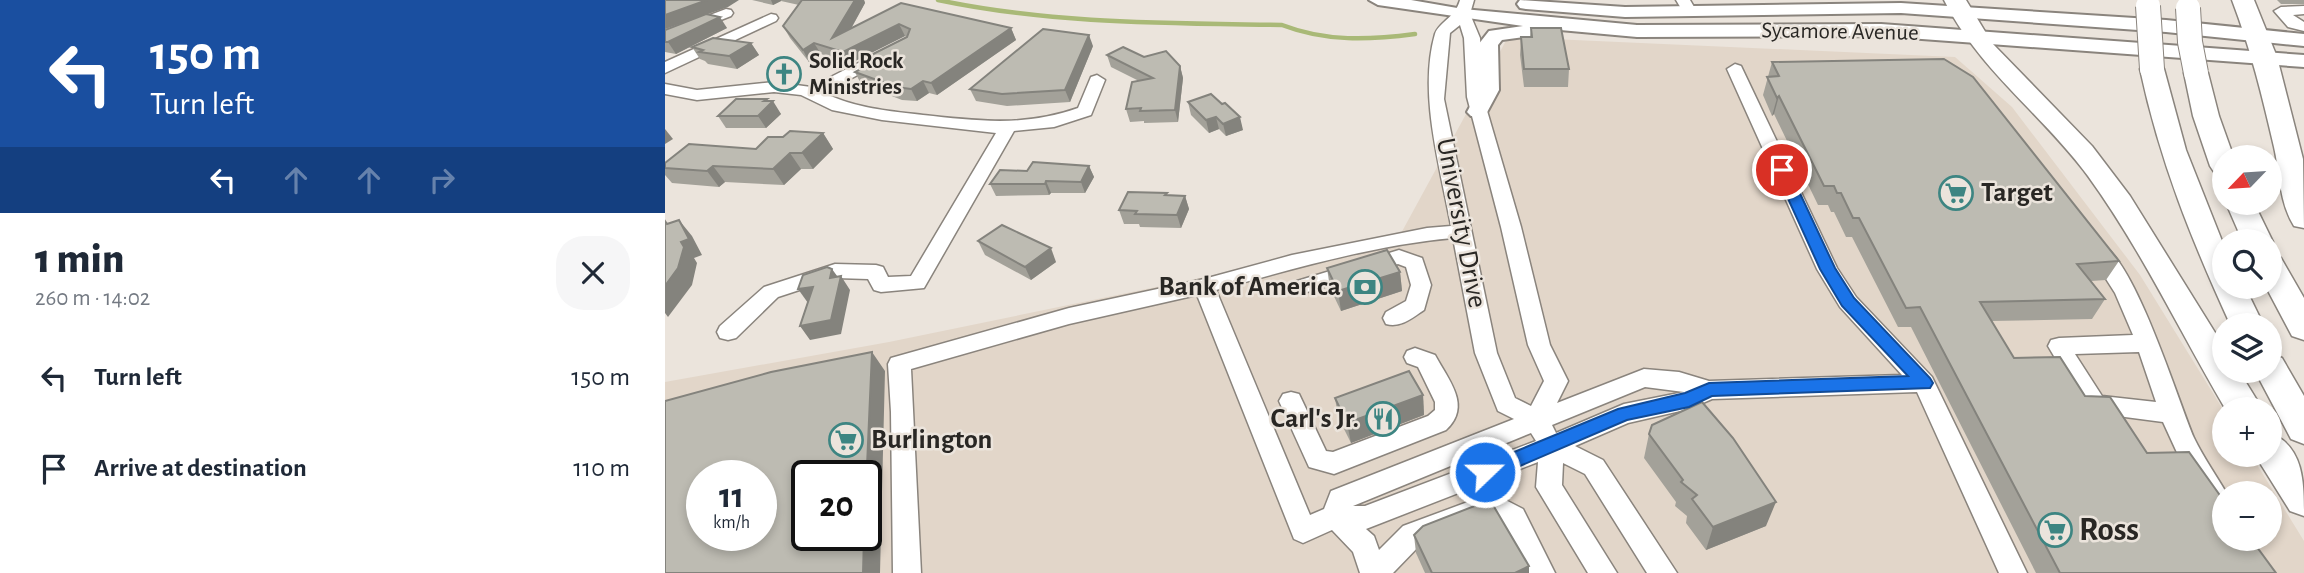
<!DOCTYPE html>
<meta charset="utf-8">
<style>
:root{--surface:#fff;--page:#f6f6f7;--text:#1f2937;--muted:#747a83}
body{margin:0;font-family:"Alegreya Sans",sans-serif;background:var(--page);color:var(--text);height:100vh;display:flex;flex-direction:column;font-size:26px;white-space:nowrap}
*{box-sizing:border-box;margin:0}
p{font-size:23px;color:var(--muted)}
.icon{flex:none;width:38px;height:38px;fill:none;stroke:currentColor;stroke-width:2;stroke-linecap:round;stroke-linejoin:round}
.map{position:relative;flex:1;overflow:hidden}
.side{display:flex;flex-direction:column;background:var(--surface);width:665px}
.side>*{flex:none}
.banner{background:#1a4fa0;color:#fff;overflow:hidden}
.needle{width:46px;rotate:245deg}
.tools{position:absolute;left:1547px;top:145px;display:grid;gap:14px}
.tools a{display:grid;place-items:center;width:70px;height:70px;border-radius:50%;background:var(--surface);box-shadow:0 4px 10px #0003;font-size:35px}
.speed{position:absolute;left:21px;top:460px;display:flex;gap:14px;font-size:35px;font-weight:700;text-align:center}
.speed>*{display:grid;place-content:center;width:91px;height:91px;border-radius:50%;background:var(--surface);box-shadow:0 4px 10px #0003;line-height:1}
.speed small{font-size:18px;font-weight:400}
.speed .limit{border:4px solid #111;border-radius:10px;background:#fff;color:#111}
.pin{position:absolute;display:grid;place-items:center;width:60px;height:60px;color:#fff;margin:-30px;border:4px solid #fff;border-radius:50%;box-shadow:0 2px 7px #0007}
.me{position:absolute;width:77px;margin:-38px;rotate:68deg;stroke-linejoin:round;filter:drop-shadow(0 0 5px #0008)}
.turn{display:flex;align-items:center;gap:24px;height:147px;padding:0 35px;font-size:32px}
.turn .icon{width:91px;height:91px;stroke-width:2.5}
.turn b{display:block;font-size:49px;line-height:60px}
.lanes{display:flex;align-items:center;height:66px;padding:0 35px;background:#0003;justify-content:center;gap:35px;direction:ltr}
.lanes .off{opacity:.35}
.round{display:grid;place-items:center;flex:none;width:74px;height:74px;border-radius:28px;background:var(--page)}
.head{display:flex;align-items:center;justify-content:space-between;height:119px;padding:0 35px}
h1{font-size:42px;font-weight:800;line-height:52px}
ul{padding:0;list-style:none}
li{display:flex;align-items:center;gap:21px;height:91px;padding:0 35px}
li div{flex:1}
li b{display:block;font-size:26px}
li em{font-style:normal}
main{display:flex;flex:1;min-height:0}
.map>svg:first-child{display:block}
.built{fill:#e2d6c9;fill-rule:evenodd}
.lines{fill:none;stroke-linecap:round;stroke-linejoin:round}
.stream{stroke:#a9b977;stroke-width:4.5}
.minor-casing{stroke:#8a847d;stroke-width:3}
.major-casing{stroke:#8a847d;stroke-width:4}
.highway-casing{stroke:#8a847d;stroke-width:3}
.minor{fill:#fff;fill-rule:evenodd}
.major{fill:#fff;fill-rule:evenodd}
.highway{fill:#fff;fill-rule:evenodd}
.highway-bridge-casing{stroke:#8a847d;stroke-width:26;stroke-linecap:butt}
.highway-bridge{stroke:#fff;stroke-width:24}
.wall{fill:#a3a199}
.shaded-wall{fill:#84837d}
.building{fill:#bdbbb2;stroke:#84837d;stroke-width:2;fill-rule:evenodd}
.route{fill:#1a73e8;stroke:#114b97;stroke-width:2}
.labels{text-anchor:middle;dominant-baseline:central;stroke-width:5;stroke-linejoin:round;paint-order:stroke}
.far-street-label{font-size:23px;fill:#292724;stroke:#ebe4dc}
.far-poi-label{font-size:23px;font-weight:bold;fill:#292724;stroke:#ebe4dc;text-anchor:start}
.poi-label{font-size:28px;font-weight:bold;fill:#292724;stroke:#ebe4dc;text-anchor:start}
.street-label{font-size:28px;fill:#292724;stroke:#ebe4dc}
.near-poi-label{font-size:33px;font-weight:bold;fill:#292724;stroke:#ebe4dc;text-anchor:start}
</style>
<main>
<section class="side">
<div class="banner">
<div class="turn"><svg class="icon" aria-label="left" viewBox="0 0 24 24"><path d="M17 20v-9H6M10 6l-5 5 5 5"/></svg><div><b>150 m</b>Turn left</div></div>
<div class="lanes"><svg class="icon" aria-label="left" viewBox="0 0 24 24"><path d="M17 20v-9H6M10 6l-5 5 5 5"/></svg><svg class="icon off" aria-label="ahead" viewBox="0 0 24 24"><path d="M12 20V5M6 11l6-6 6 6"/></svg><svg class="icon off" aria-label="ahead" viewBox="0 0 24 24"><path d="M12 20V5M6 11l6-6 6 6"/></svg><svg class="icon off" aria-label="right" viewBox="0 0 24 24"><path d="M7 20v-9h11M14 6l5 5-5 5"/></svg></div>
</div>
<div class="head"><div><h1>1 min</h1><p>260 m · 14:02</p></div><a class="round"><svg class="icon" aria-label="close" viewBox="0 0 24 24"><path d="M6 6l12 12M18 6L6 18"/></svg></a></div>
<ul>
<li><svg class="icon" aria-label="left" viewBox="0 0 24 24"><path d="M17 20v-9H6M10 6l-5 5 5 5"/></svg><div><b>Turn left</b></div><em>150 m</em></li>
<li><svg class="icon" aria-label="arrive" viewBox="0 0 24 24"><path d="M6 21V4h12l-3 4 3 4H6"/></svg><div><b>Arrive at destination</b></div><em>110 m</em></li>
</ul>
</section>
<div class="map">
<svg width="1639" height="573" viewBox="0 0 1639 573">
<rect width="100%" height="100%" fill="#ebe4dc"/>
<path class="built" d="M843 37 1290 57 1347 107 1475 275 1559 411V455H1586L1639 541V573H0V382L224 342 734 237ZM37 476H96V536H37ZM142 476H201V536H142ZM1559 494H1605V539H1559Z"/>
<g class="lines">
<path class="stream" d="M273 0C387 24 501 23 617 25 661 42 704 40 750 34"/>
<g class="minor-casing">
<g id="minor">
<path d="M795 0H809L805 14 815 38 818 97 856 227 885 345 903 381 892 403 979 369 1014 372 1044 381 1237 375 1175 307 1152 269 1062 69 1070 64 1076 66 1172 268 1191 297 1267 377 1362 573H1334L1252 392 1047 399 1024 409 963 423 910 446 938 460 1012 573H982L920 474 898 463 897 485 952 573H923L871 487 873 462 701 529 709 536 714 550 738 526 827 493 858 509 890 573H862L840 525 825 516 758 542 728 573H695L688 552 667 530 638 543 629 539 532 295 404 324 246 369 256 573H228L226 412 223 364 226 358 404 308 539 279 627 255 762 228 786 226C775 166 753 93 770 34 774 22 790 18 795 0ZM795 25 799 38 802 97 836 227 863 345 879 381 866 406 850 398 832 353 779 99 785 33ZM788 238 810 353 833 411 849 419 666 491 659 509 645 515 551 290C628 269 709 245 788 238ZM980 387 1019 392 959 404 891 433 887 425ZM866 433 871 441 700 506H688Z"/>
<polygon points="1011,0 1025,0 1032,12 1030,15 1020,15"/>
<polygon points="1639,6 1639,14 1628,15 1639,22 1639,31 1623,27 1609,11 1616,7"/>
<polygon points="61,9 66,10 68,13 66,16 0,42 0,32"/>
<polygon points="106,14 111,15 113,18 111,21 0,73 0,62"/>
<path d="M225 47 230 49 233 52 230 55 159 93C190 108 224 111 258 115 314 121 359 127 413 108L426 77 432 75 440 80 426 115 389 127 349 131 259 288 216 292 209 290 203 279 171 278 113 297 71 338 63 340 55 338 52 332 55 326 99 287 170 264 211 265 218 267 223 277 246 276 331 133 217 120 167 110 136 95 109 92 32 100 0 94V84L32 90 109 82 146 87Z"/>
<path d="M1432 242C1468 252 1513 401 1529 438 1538 457 1551 475 1562 494H1559V523L1550 520 1515 459 1498 422 1422 412 1383 346 1386 340 1394 338 1468 335 1450 293 1422 249 1425 244ZM1474 352 1491 402 1437 396 1410 354Z"/>
<path d="M734 250 757 258 766 285 759 310C747 318 736 328 721 324L718 318 721 312 741 301 746 285 741 267 733 264 639 293 632 291 629 286 632 281Z"/>
<path d="M750 348 770 355C784 381 807 406 781 430L669 474 644 467 614 401 618 394 626 392 634 394 661 451 668 452 763 416 770 410V402L753 367 742 363 739 357 742 351Z"/>
</g>
</g>
<g class="major-casing">
<g id="major">
<polygon points="704,0 746,0 798,9 972,25 1216,24 1639,55 1639,67 1216,36 972,37 873,28 875,31 873,35 837,40 833,45 834,90 820,116 806,116 802,112 814,90 813,45 824,31 858,26 713,5"/>
<polygon points="855,0 960,7 1236,3 1501,20 1639,34 1639,46 1501,32 1236,13 960,17 861,9 855,8 852,4"/>
</g>
</g>
<g class="highway-casing">
<g id="highway">
<path d="M1279 0H1301L1327 43 1427 146 1465 196 1559 347V371H1574L1598 410H1561C1515 332 1476 249 1423 176 1377 114 1314 70 1279 0Z"/>
<path d="M1567 0H1589L1612 57 1638 159 1639 228 1629 226C1614 202 1615 173 1609 147 1597 95 1586 50 1567 0Z"/>
<path d="M1487 62 1495 64 1499 69 1521 150 1559 246V287H1580L1599 326H1566C1527 241 1495 162 1475 69L1479 64Z"/>
<polygon points="1531,66 1539,68 1543,73 1554,116 1569,158 1559,158 1559,174 1549,172 1545,166 1528,116 1519,73 1523,68"/>
<polygon points="1561,203 1589,203 1608,242 1605,247 1605,242 1578,242"/>
<polygon points="1605,255 1616,258 1639,298 1639,340 1627,336 1601,287 1605,287"/>
<polygon points="1605,354 1617,358 1639,396 1639,444 1626,439 1590,371 1605,371"/>
<path d="M1605 433C1639 446 1639 483 1639 516L1625 511 1590 455H1605Z"/>
</g>
</g>
<use href="#minor" class="minor"/>
<use href="#major" class="major"/>
<use href="#highway" class="highway"/>
<g class="highway-bridge-casing">
<g id="highway-bridge">
<polyline points="1483,6 1487,69"/>
<polyline points="1523,8 1525,42 1531,73"/>
</g>
</g>
<use href="#highway-bridge" class="highway-bridge"/>
</g>
<g class="wall">
<polygon points="0,0 63,7 42,14 62,28 11,54 0,52 0,30 30,18 0,29"/>
<polygon points="87,0 199,0 200,3 186,29 236,3 346,28 351,40 272,95 264,93 252,101 237,100 196,84 190,72 200,67 199,64 200,64 198,59 242,37 240,36 184,64 156,54 144,62 125,38 118,26 134,5 116,1 108,5"/>
<polygon points="1612,0 1639,0 1639,4 1616,4"/>
<polygon points="866,28 904,69 903,87 859,87 855,55 856,37 865,37"/>
<polygon points="86,43 94,55 72,69 43,64 40,61 35,59 27,47"/>
<polygon points="428,46 405,102 342,106 311,101 305,89"/>
<polygon points="442,55 479,57 515,66 518,78 513,122 479,123 479,121 465,122 461,109 474,81 446,67"/>
<polygon points="1107,62 1454,261 1441,280 1426,281 1440,299 1427,319 1326,321 1349,358 1420,396 1611,573 1371,573 1246,327 1233,327 1187,237 1181,237 1169,212 1166,212 1163,205 1153,205 1109,114 1107,116 1098,95"/>
<polygon points="103,101 116,114 101,128 61,128 53,116"/>
<polygon points="523,102 578,130 561,136 554,129 544,133 526,115"/>
<polygon points="158,133 168,149 148,169 136,169 119,185 60,182 54,187 7,183 0,175 0,163 91,149 118,137"/>
<polygon points="424,166 429,177 420,193 386,193 384,195 331,196 325,184 362,171"/>
<polygon points="502,196 520,196 524,209 516,228 475,227 474,224 459,224 454,210"/>
<polygon points="313,241 391,262 366,280 320,255"/>
<polygon points="662,268 735,272 737,291 676,311 665,288"/>
<polygon points="758,395 759,415 686,443 673,417 670,398"/>
<polygon points="984,434 1101,526 1041,550 1021,523 1022,516 1010,506 1011,502 979,458"/>
<polygon points="749,535 864,566 864,573 760,573 751,553"/>
</g>
<g class="shaded-wall">
<polygon points="42,0 74,0 63,7 0,29 0,15"/>
<polygon points="106,0 116,0 116,1 108,5"/>
<polygon points="190,0 199,0 200,3 174,50 167,38"/>
<polygon points="55,17 62,28 11,54 3,42"/>
<polygon points="234,24 240,36 184,64 178,52"/>
<polygon points="346,28 351,40 272,95 266,83"/>
<polygon points="424,35 428,46 405,102 400,90"/>
<polygon points="86,43 94,55 72,69 64,56"/>
<polygon points="149,43 156,54 144,62 138,50"/>
<polygon points="515,66 518,78 513,122 510,110"/>
<polygon points="258,81 264,93 252,101 246,89"/>
<polygon points="1114,96 1109,114 1107,116 1112,98"/>
<polygon points="102,99 105,104 108,101 116,114 101,128 93,116 99,101"/>
<polygon points="551,117 554,129 544,133 541,120"/>
<polygon points="575,117 578,130 561,136 558,124"/>
<polygon points="0,129 8,139 0,144"/>
<polygon points="158,133 168,149 148,169 137,153"/>
<polygon points="125,153 136,169 119,185 108,169"/>
<polygon points="48,166 60,182 54,187 42,171"/>
<polygon points="424,166 429,177 420,193 416,182"/>
<polygon points="381,181 386,193 384,195 380,184"/>
<polygon points="520,196 524,209 516,228 512,215"/>
<polygon points="14,220 27,236 37,255 29,258 32,263 27,285 3,317 0,313 0,286 16,242"/>
<polygon points="386,248 391,262 366,280 360,267"/>
<polygon points="167,269 175,280 176,276 185,290 176,334 145,340 135,326 165,278"/>
<polygon points="735,272 737,291 676,311 673,291"/>
<polygon points="148,287 143,303 133,289"/>
<polygon points="207,352 220,371 215,573 198,573 199,536 201,536 201,489"/>
<polygon points="758,395 759,415 686,443 682,423"/>
<polygon points="1111,502 1101,526 1041,550 1048,527"/>
<polygon points="864,566 864,573 850,573"/>
</g>
<g class="building">
<polygon points="0,0 42,0 0,15"/>
<polygon points="137,0 190,0 167,38 236,3 346,28 266,83 258,81 246,89 231,87 190,72 203,65 199,64 205,62 198,59 242,37 245,29 234,24 178,52 149,43 138,50 118,26"/>
<polygon points="41,14 55,17 3,42 0,42 0,30"/>
<polygon points="866,28 896,28 904,69 859,69 856,37 867,37"/>
<polygon points="378,29 424,35 400,90 337,94 305,89"/>
<polygon points="48,38 86,43 64,56 34,52 38,50 27,47"/>
<polygon points="458,47 479,57 501,51 515,66 510,110 475,111 476,108 461,109 467,82 488,78 442,55"/>
<polygon points="1279,59 1308,77 1454,261 1412,264 1440,299 1315,302 1349,358 1395,357 1420,396 1445,397 1482,453 1524,452 1559,501 1559,539 1586,539 1611,573 1395,573 1255,307 1241,308 1194,218 1188,218 1176,193 1172,193 1169,186 1159,186 1114,96 1112,98 1102,77 1114,76 1107,62"/>
<polygon points="546,94 557,104 560,103 575,117 558,124 551,117 541,120 523,102"/>
<polygon points="71,99 102,99 99,101 108,101 93,116 53,116"/>
<polygon points="125,131 158,133 137,153 125,153 108,169 48,166 42,171 0,168 0,163 24,144 91,149 103,137 118,137"/>
<polygon points="368,162 424,166 416,182 381,181 380,184 325,184 335,170 362,171"/>
<polygon points="463,192 502,193 500,195 520,196 512,215 470,214 472,211 454,210"/>
<polygon points="14,220 24,239 16,242 19,247 13,268 0,286 0,221 2,224"/>
<polygon points="337,225 386,248 360,267 313,241"/>
<polygon points="722,250 735,272 673,291 662,268"/>
<polygon points="162,267 167,269 165,278 176,276 166,320 135,326 148,287 133,289 138,275"/>
<path d="M207 352 201 489V476H142V536H199L198 573H0V401L106 372ZM37 476H96V536H37Z"/>
<polygon points="744,371 758,395 682,423 670,398"/>
<polygon points="1037,402 1068,438 1111,502 1048,527 1027,499 1032,495 1016,482 1018,480 984,434 987,425"/>
<polygon points="825,500 864,566 850,573 767,573 749,535 758,526"/>
</g>
<polygon class="route" points="1117,166 1124,170 1170,268 1189,298 1265,378 1268,383 1265,388 1047,396 1024,407 962,420 827,478 820,481 813,478 810,472 813,467 953,409 1020,393 1044,383 1243,376 1177,306 1155,269 1110,170"/>
<defs>
<g id="church-ring" transform="scale(1.75)"><circle r="9.5" fill="#ebe4dc" stroke="#3d8582" stroke-width="1.5"/><path d="M-1.2-6h2.4v3.5h3.3v2.4h-3.3V6h-2.4V-.1h-3.3v-2.4h3.3Z" fill="#3d8582"/></g>
<g id="supermarket-ring" transform="scale(1.75)"><circle r="9.5" fill="#ebe4dc" stroke="#3d8582" stroke-width="1.5"/><path d="M-6-5.5h2.5l.6 2H6L4.5 2H-2.5L-4.4-4H-6ZM-1.5 3.2a1.3 1.3 0 1 0 .1 0ZM3 3.2a1.3 1.3 0 1 0 .1 0Z" fill="#3d8582"/></g>
<g id="bank-ring" transform="scale(1.75)"><circle r="9.5" fill="#ebe4dc" stroke="#3d8582" stroke-width="1.5"/><path d="M-6-4H6V4H-6ZM0-2.3a2.3 2.3 0 1 0 0 4.6a2.3 2.3 0 1 0 0-4.6Z" fill="#3d8582"/></g>
<g id="restaurant-ring" transform="scale(1.75)"><circle r="9.5" fill="#ebe4dc" stroke="#3d8582" stroke-width="1.5"/><path d="M-5-6h1v4h1v-4h1v4h1v-4h1v5L-1.5 .5V6h-2V.5L-5-1ZM5-6V6H3V1.5H1.5Q1.5-4 5-6Z" fill="#3d8582"/></g>
</defs>
<g fill-rule="evenodd">
<use href="#church-ring" x="119" y="74"/>
<use href="#supermarket-ring" x="1291" y="193"/>
<use href="#bank-ring" x="700" y="287"/>
<use href="#restaurant-ring" x="718" y="419"/>
<use href="#supermarket-ring" x="181" y="440"/>
<use href="#supermarket-ring" x="1390" y="530"/>
</g>
<g class="labels">
<g class="far-street-label">
<text transform="translate(1175 32) rotate(1)">Sycamore Avenue</text>
</g>
<g class="far-poi-label">
<text x="144" y="61">Solid Rock<tspan x="144" dy="26">Ministries</tspan></text>
</g>
<g class="poi-label">
<text x="1316" y="193">Target</text>
<text x="676" y="287" text-anchor="end">Bank of America</text>
<text x="694" y="419" text-anchor="end">Carl's Jr.</text>
<text x="206" y="440">Burlington</text>
</g>
<g class="street-label">
<text transform="translate(796 223) rotate(79)">University Drive</text>
</g>
<g class="near-poi-label">
<text x="1414" y="530">Ross</text>
</g>
</g>
</svg>
<div class="tools">
<a><svg class="needle" viewBox="-14 -14 28 28"><path d="M0-13l5 13h-10z" fill="#e53935"/><path d="M0 13l5-13h-10z" fill="#747a83"/></svg></a>
<a><svg class="icon" aria-label="search" viewBox="0 0 24 24"><circle cx="10" cy="10" r="6"/><path d="M15 15l6 6"/></svg></a>
<a><svg class="icon" aria-label="layers" viewBox="0 0 24 24"><path d="M12 4l9 5-9 5-9-5zM3 14l9 5 9-5"/></svg></a>
<a>+</a>
<a>−</a>
</div>
<div class="speed"><div>11<small>km/h</small></div><div class="limit">20</div></div>
<div class="pin" style="left:1117px;top:170px;background:#d93025"><svg class="icon" aria-label="arrive" viewBox="0 0 24 24"><path d="M6 21V4h12l-3 4 3 4H6"/></svg></div>
<svg class="me" style="left:820px;top:472px" viewBox="-20 -20 40 40"><circle r="17" fill="#1a73e8" stroke="#fff" stroke-width="3"/><path d="M0-11L8 9 0 5-8 9z" fill="#fff"/></svg>
</div>
</main>
